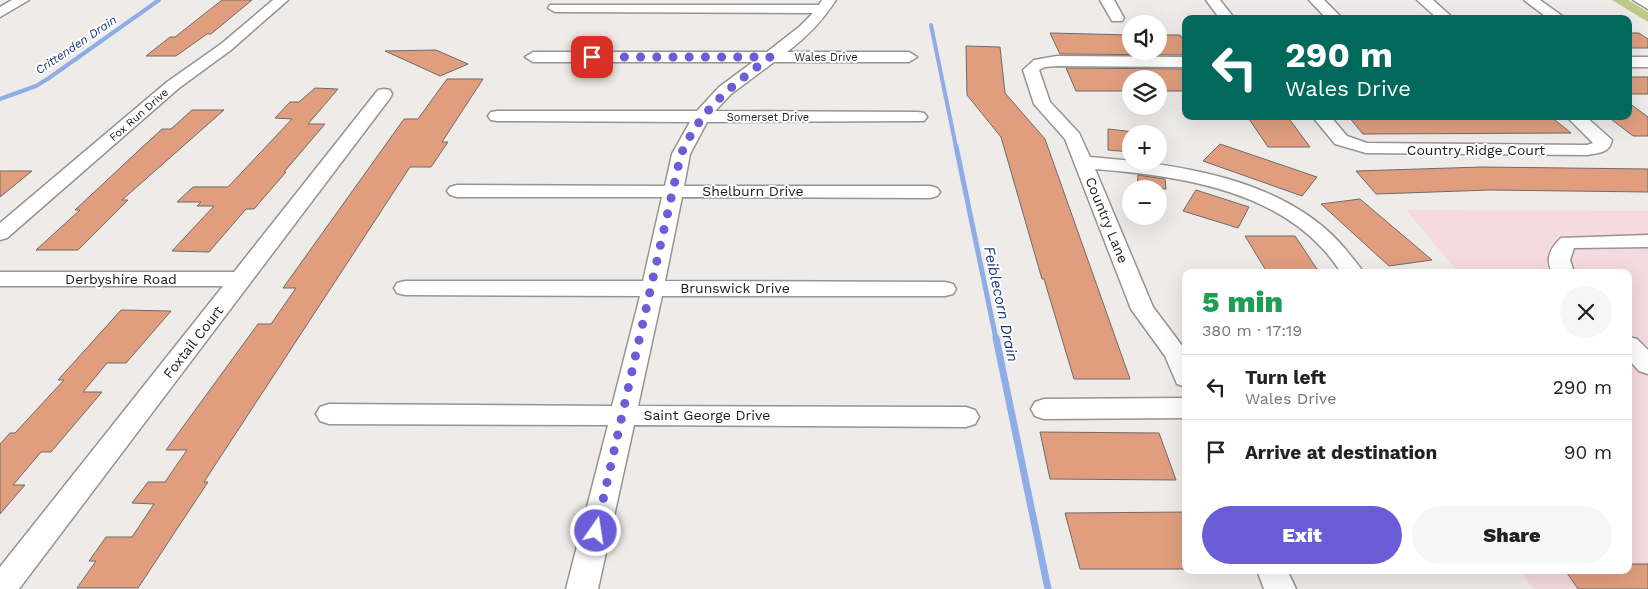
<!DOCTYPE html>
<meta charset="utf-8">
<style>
:root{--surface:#fff;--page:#f6f6f6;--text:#222;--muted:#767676;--line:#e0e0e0;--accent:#6a5ed8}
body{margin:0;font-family:"Work Sans",sans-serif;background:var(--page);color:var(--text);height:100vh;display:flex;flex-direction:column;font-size:19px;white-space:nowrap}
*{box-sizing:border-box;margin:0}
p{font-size:16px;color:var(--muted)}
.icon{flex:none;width:28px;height:28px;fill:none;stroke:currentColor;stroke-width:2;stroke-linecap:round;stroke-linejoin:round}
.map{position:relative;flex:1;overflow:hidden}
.drawer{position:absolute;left:1182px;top:269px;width:450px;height:305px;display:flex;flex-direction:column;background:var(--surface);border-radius:10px;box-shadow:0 5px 20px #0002}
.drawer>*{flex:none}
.hud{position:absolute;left:1182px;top:15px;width:450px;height:105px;border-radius:10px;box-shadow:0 5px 20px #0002;background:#00695c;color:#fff;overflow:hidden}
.tools{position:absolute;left:1122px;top:15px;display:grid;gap:10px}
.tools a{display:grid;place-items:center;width:45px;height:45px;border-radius:50%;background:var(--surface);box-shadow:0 5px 20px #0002;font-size:25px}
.pin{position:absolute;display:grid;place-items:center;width:42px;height:42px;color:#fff;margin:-21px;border-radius:10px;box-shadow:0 2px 8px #0006}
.me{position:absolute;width:55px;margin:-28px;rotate:13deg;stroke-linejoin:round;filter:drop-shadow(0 0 4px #0008)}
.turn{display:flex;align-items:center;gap:18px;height:105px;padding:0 20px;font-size:22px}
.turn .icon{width:65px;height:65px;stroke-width:2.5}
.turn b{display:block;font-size:35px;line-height:42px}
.round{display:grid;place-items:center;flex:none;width:52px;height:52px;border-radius:26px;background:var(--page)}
.headline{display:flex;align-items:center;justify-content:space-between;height:85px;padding:0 20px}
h1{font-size:30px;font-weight:800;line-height:38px;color:#1e9e55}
.action{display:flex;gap:10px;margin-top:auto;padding:10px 20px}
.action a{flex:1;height:58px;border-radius:30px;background:var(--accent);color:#fff;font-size:20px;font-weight:800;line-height:58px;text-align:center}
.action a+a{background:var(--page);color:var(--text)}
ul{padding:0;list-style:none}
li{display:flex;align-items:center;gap:15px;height:65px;padding:0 20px;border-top:1px solid var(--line)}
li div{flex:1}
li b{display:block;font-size:19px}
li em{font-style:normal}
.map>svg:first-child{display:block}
.commercial{fill:#f5dadf}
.green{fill:#bec989}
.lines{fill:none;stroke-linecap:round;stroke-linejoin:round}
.stream-far2{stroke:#8dade6;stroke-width:4}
.stream-far1{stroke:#8dade6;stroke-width:5}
.stream{stroke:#8dade6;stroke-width:7}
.building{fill:#e09e7f;stroke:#6e6b69}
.minor-casing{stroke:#969391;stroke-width:3}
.minor{fill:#fff;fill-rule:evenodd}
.route{stroke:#6a5ed8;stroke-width:9;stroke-dasharray:0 16.2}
.labels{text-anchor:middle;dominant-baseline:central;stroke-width:4;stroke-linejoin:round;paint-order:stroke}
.far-street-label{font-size:11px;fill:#1a1918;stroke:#fff}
.far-water-label{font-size:12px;font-style:italic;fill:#15397a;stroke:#fff}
.street-label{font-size:14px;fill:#1a1918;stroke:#fff}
.water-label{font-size:15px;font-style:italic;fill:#15397a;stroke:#fff}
</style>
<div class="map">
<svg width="1648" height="589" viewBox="0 0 1648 589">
<rect width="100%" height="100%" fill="#efebe9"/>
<polygon class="commercial" points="1406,210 1648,211 1648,589 1533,589 1520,570 1629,570 1629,272 1458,272"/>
<polygon class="green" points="1612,0 1628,0 1648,12 1648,22"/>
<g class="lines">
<g class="stream-far2">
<polyline points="931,25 956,147"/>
<polyline points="0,99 36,86 49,78 159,0"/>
</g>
<polyline class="stream-far1" points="956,146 996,339"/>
<polyline class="stream" points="996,338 1048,589"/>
</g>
<g class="building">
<polygon points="222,0 252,0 211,34 207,34 176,56 146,56 170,37 175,37"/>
<polygon points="1050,33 1131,35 1131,51 1159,51 1159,35 1180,35 1186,43 1186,55 1060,54"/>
<polygon points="1629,33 1639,33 1648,39 1648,48 1629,48"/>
<polygon points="966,46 1000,47 1005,93 1045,139 1130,379 1074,379 1044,279 1042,279 1001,137 967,95"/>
<polygon points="436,50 468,64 440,76 385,51"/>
<polygon points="1066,68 1186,69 1186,91 1159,91 1159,79 1131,79 1131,91 1076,91"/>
<rect x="1629" y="77" width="19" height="17"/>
<polygon points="447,79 483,79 442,142 448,142 431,167 410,167 204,482 208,482 138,588 77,588 96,561 89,561 106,537 132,537 154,504 132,503 148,482 165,482 187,450 166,450 258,324 271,324 296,288 283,288 404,119 418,119"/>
<polygon points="315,88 338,89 308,124 325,124 284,172 286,172 254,209 246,209 209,252 172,251 214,206 197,206 201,202 177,202 193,187 228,187 292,119 275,118 290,102 299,102"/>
<polygon points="1629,103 1648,117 1648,136 1633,136 1607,116 1629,116"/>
<polygon points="192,110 224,110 122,200 128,200 78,250 36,250 80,210 75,210 136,153 162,129 171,129"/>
<polygon points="1247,116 1287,116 1310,147 1268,147"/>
<polygon points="1348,116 1550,116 1571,133 1363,134"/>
<polygon points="1108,129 1152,134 1131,134 1131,152 1108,150"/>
<polygon points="1220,144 1317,177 1302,196 1203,161"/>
<polygon points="1482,167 1648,169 1648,192 1490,190 1376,194 1356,171"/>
<polygon points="0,171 32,171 0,197"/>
<polygon points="1138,175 1165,179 1166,189 1137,189"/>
<polygon points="1196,190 1249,207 1238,228 1183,211"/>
<polygon points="1360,199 1432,260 1389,266 1321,204"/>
<polygon points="1245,236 1295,236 1319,272 1267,272"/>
<polygon points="121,310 171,311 126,363 107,363 83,392 102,392 51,452 41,452 13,485 25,485 0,514 0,444 10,433 15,433 64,380 58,380"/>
<polygon points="1040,432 1159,433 1176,480 1050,479"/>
<polygon points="1186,512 1186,569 1080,569 1065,513"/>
<polygon points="1629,564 1648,564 1648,589 1578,589 1565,570 1629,570"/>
</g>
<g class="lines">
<g class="minor-casing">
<g id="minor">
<polygon points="12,0 29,0 0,17 0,7"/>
<polygon points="273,0 288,0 231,50 179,88 7,238 0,240 0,223 167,82 221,44"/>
<path d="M822 0H836C823 20 807 37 787 52H909L917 57 909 62H774L731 94 715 111 918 112 924 113 927 117 924 121 707 122 690 154 684 186H930L937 188 940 192 937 196 930 198 682 197 665 281 945 282 953 284 956 289 953 294 945 296H662L638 406 966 407 975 410 979 417 975 424 966 427 634 425 598 589H566L608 425 329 424 320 421 316 414 320 407 329 404 612 406 640 296 405 295 397 293 394 288 397 283 405 281H643L662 197H457L450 195 447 191 450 187 457 185 665 186 672 154 690 122 497 121 491 120 488 116 491 112 497 111H697L719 87 753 62H533L525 57 533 52H767L799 27 813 13 555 12 548 8 550 5H819Z"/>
<polygon points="1100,0 1114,0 1124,18 1122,21 1112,21"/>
<polygon points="1206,0 1220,0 1234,18 1220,19"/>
<polygon points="1309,0 1324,0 1342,18 1327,19"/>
<polygon points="1417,0 1433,0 1453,18 1438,19"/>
<polygon points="1524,0 1540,0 1565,18 1549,19"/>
<polygon points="1633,0 1648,0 1648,9"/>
<path d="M1057 56 1186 57V67L1057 66 1045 67 1039 70 1050 102 1079 133 1090 157C1177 164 1288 178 1347 251 1352 258 1359 265 1363 272H1341C1335 264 1329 255 1322 248 1267 188 1172 175 1095 169L1153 307 1186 351V387L1177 384 1165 356 1131 309 1065 139 1034 104 1023 70 1034 60Z"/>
<rect x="1629" y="57" width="19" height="10"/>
<polygon points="384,89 390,90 392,94 390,98 19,589 0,589 0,567 223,286 0,286 0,272 234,272 378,90"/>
<path d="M1312 116H1330L1347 136 1367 143 1587 145 1593 143 1566 116H1585L1612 140C1610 153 1598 153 1587 155L1366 153 1335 144Z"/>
<path d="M1648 235V247L1574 248 1570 260 1574 272H1552C1545 259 1550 248 1561 238Z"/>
<polygon points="1629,337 1637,339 1648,350 1648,374 1639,371 1629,360"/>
<polygon points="1186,398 1186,418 1044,419 1035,416 1031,409 1035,402 1044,399"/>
<polygon points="1257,570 1287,570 1296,589 1264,589"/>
</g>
</g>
<use href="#minor" class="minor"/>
</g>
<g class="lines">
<path class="route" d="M592 57H770C730 88 703 106 681 154L596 531"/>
</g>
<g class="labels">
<g class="far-street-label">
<text x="826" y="57">Wales Drive</text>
<text transform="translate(139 115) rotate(-41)">Fox Run Drive</text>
<text x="768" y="117">Somerset Drive</text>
</g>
<g class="far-water-label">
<text transform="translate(76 45) rotate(-34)">Crittenden Drain</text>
</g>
<g class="street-label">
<text x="1476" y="150">Country Ridge Court</text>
<text x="753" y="191">Shelburn Drive</text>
<text transform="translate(1107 220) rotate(68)">Country Lane</text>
<text x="121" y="279">Derbyshire Road</text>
<text x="735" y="288">Brunswick Drive</text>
<text transform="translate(193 342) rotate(-52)">Foxtail Court</text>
<text x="707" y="415">Saint George Drive</text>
</g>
<g class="water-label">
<text transform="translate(1001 304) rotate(78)">Feiblecorn Drain</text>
</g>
</g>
</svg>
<div class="tools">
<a><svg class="icon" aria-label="sound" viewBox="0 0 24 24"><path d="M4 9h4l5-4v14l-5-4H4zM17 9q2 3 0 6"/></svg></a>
<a><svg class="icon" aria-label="layers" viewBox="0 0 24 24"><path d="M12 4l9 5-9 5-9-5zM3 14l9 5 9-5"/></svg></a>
<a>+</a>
<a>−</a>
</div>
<div class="pin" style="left:592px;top:57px;background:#d93025"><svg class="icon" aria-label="arrive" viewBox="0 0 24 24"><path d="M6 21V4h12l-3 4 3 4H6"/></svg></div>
<svg class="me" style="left:596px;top:531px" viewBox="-20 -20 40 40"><circle r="17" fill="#6a5ed8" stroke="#fff" stroke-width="3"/><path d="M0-11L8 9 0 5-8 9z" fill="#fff"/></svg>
<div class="hud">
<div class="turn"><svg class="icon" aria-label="left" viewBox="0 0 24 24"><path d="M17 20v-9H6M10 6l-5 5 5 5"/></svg><div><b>290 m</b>Wales Drive</div></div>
</div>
<section class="drawer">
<div class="headline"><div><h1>5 min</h1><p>380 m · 17:19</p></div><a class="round"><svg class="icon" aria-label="close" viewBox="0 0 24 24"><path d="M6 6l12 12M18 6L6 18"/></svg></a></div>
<ul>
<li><svg class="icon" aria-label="left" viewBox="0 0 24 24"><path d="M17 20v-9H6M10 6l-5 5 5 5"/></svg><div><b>Turn left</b><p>Wales Drive</p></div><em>290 m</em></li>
<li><svg class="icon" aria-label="arrive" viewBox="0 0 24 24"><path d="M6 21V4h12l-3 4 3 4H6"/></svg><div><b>Arrive at destination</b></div><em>90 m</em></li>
</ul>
<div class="action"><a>Exit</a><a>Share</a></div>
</section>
</div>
